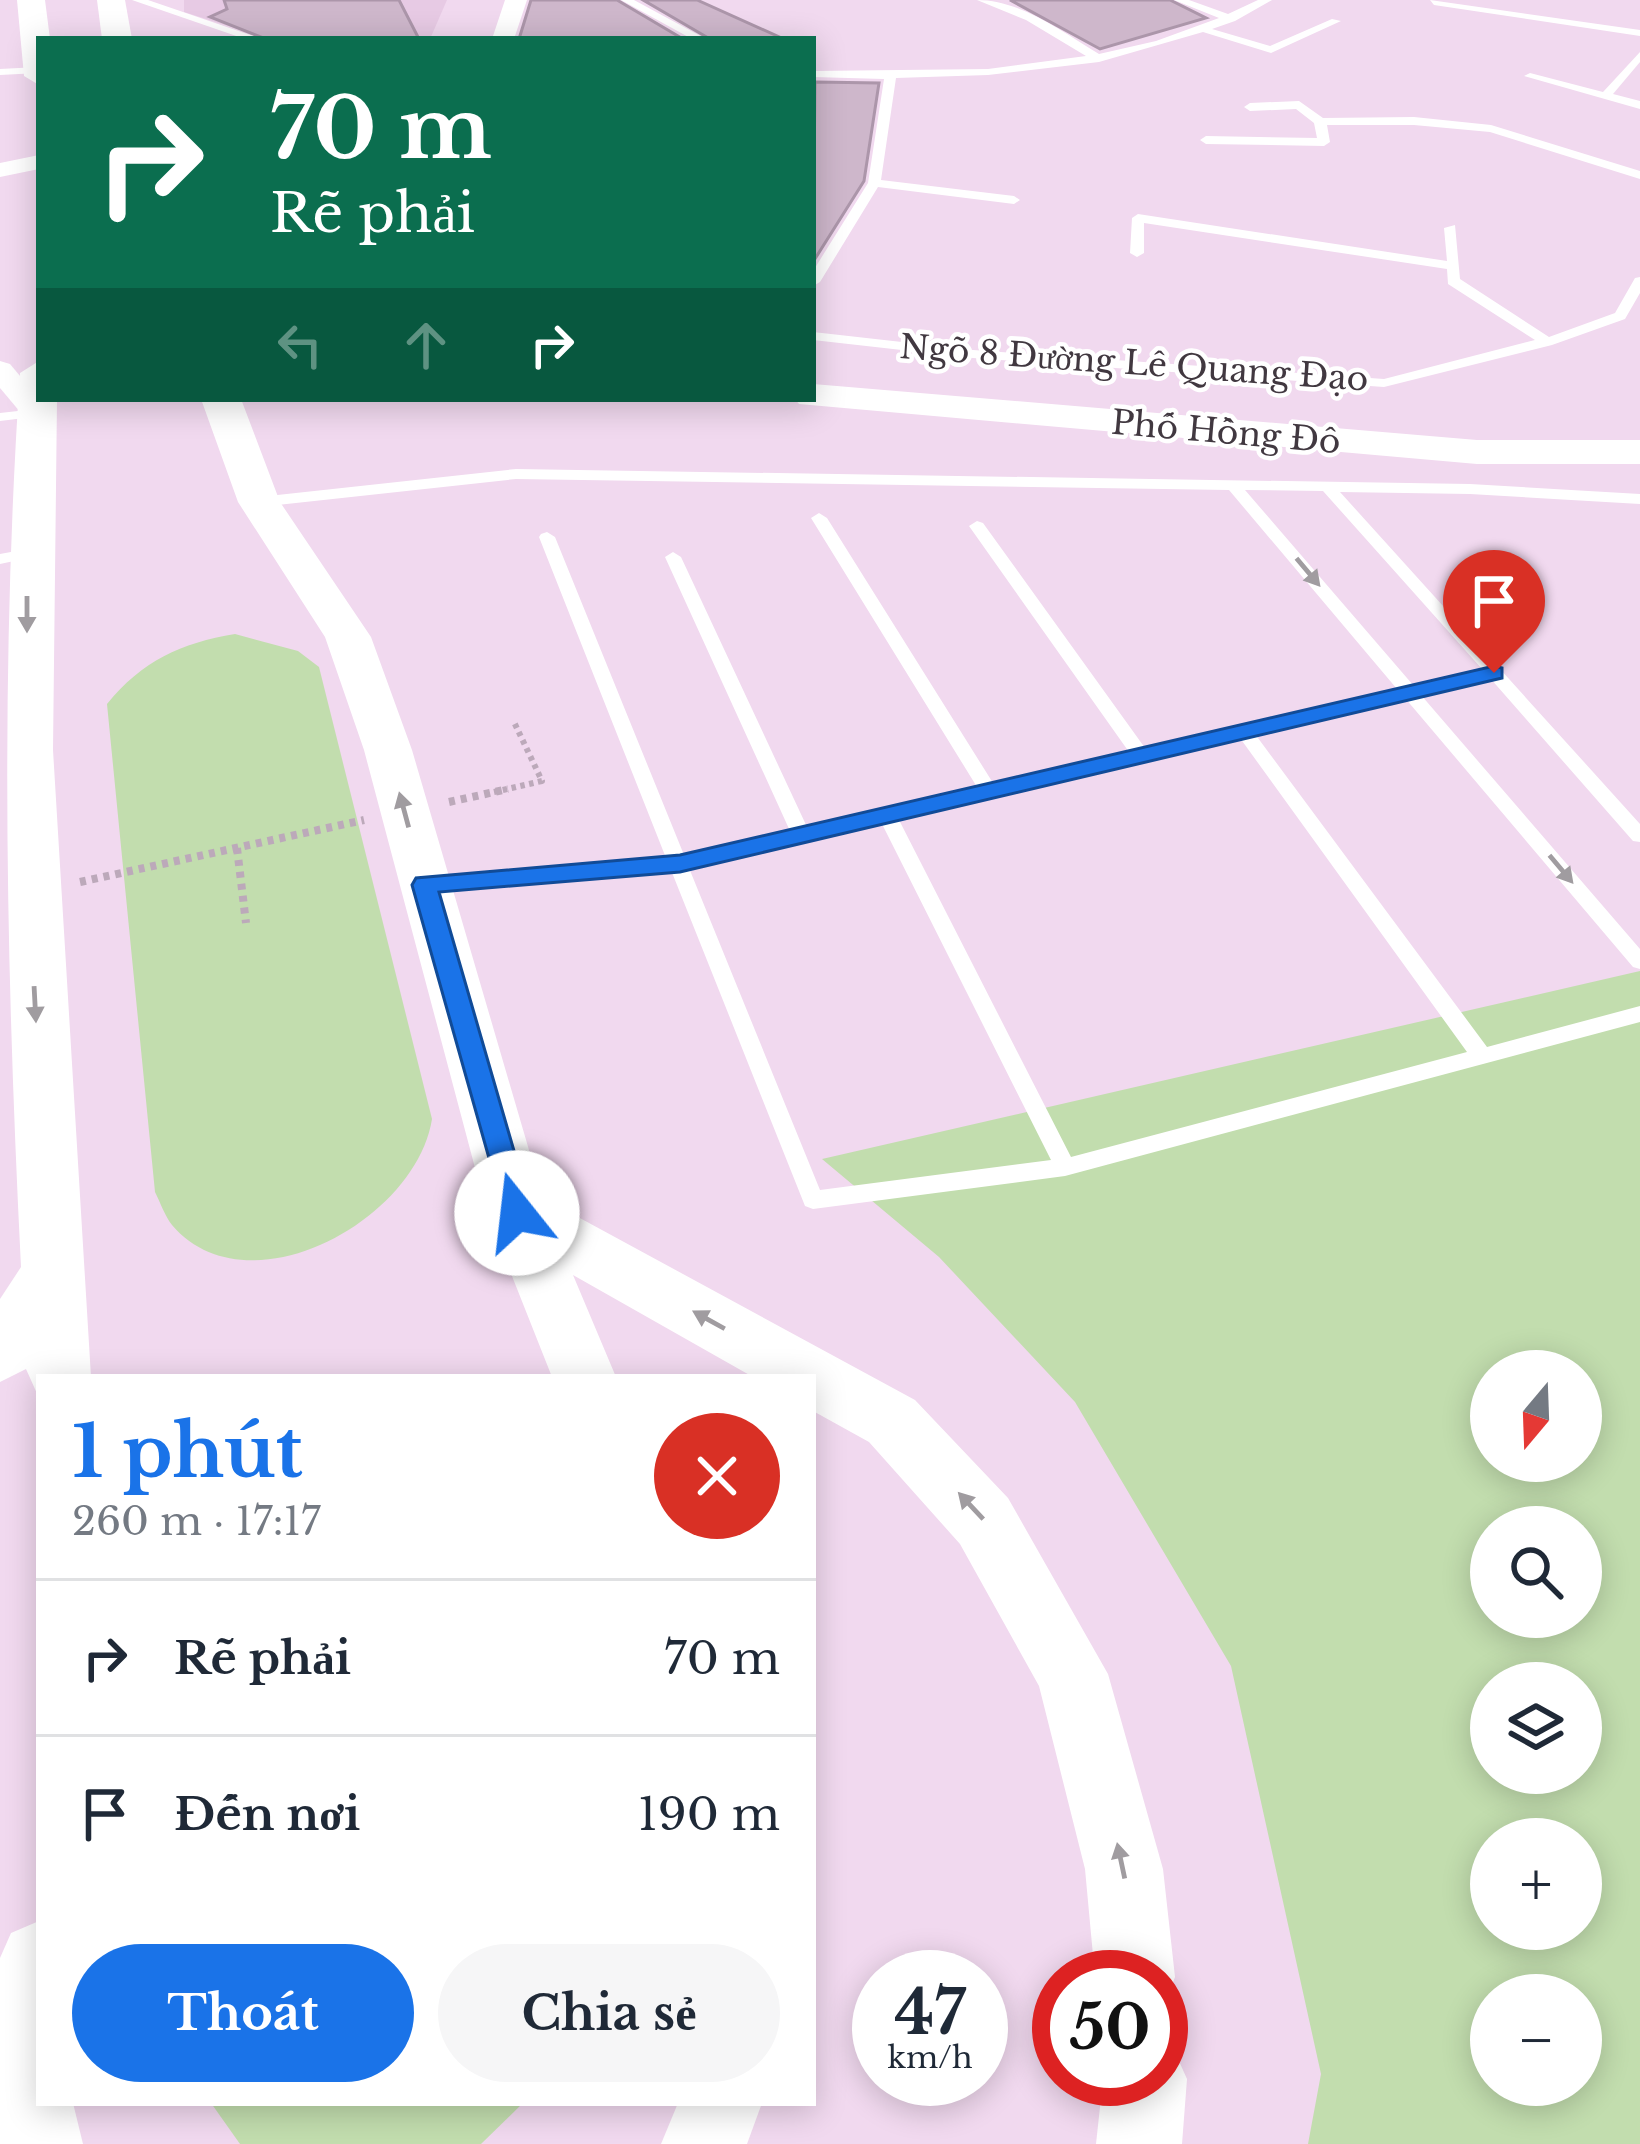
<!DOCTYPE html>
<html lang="vi">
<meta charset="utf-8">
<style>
:root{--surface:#fff;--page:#f6f6f7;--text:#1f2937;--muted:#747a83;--line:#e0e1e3;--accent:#1a73e8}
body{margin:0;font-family:"Libre Baskerville",serif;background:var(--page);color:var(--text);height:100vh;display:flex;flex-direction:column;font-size:45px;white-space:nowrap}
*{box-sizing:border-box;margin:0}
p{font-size:39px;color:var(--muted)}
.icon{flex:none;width:66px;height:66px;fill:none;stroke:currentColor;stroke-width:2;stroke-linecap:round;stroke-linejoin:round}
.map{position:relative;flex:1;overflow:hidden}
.details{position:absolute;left:36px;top:1374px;width:780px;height:732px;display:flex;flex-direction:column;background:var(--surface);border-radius:0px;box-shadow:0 6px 30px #0003}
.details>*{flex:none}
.hud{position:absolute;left:36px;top:36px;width:780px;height:366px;border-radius:0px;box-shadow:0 6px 30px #0003;background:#0b6e4f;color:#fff;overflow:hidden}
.needle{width:78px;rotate:199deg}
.fabs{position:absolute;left:1470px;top:1350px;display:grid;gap:24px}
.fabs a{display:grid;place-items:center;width:132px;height:132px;border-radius:50%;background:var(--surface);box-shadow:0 6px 30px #0003;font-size:60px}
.speed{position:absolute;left:852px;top:1950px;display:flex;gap:24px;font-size:60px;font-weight:700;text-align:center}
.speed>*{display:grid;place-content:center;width:156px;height:156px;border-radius:50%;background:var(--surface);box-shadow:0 6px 30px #0003;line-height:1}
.speed small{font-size:30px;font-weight:400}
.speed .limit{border:18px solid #d22;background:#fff;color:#111}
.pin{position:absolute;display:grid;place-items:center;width:102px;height:102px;color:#fff;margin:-123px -51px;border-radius:50% 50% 50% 0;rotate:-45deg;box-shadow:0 0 12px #0007}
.pin .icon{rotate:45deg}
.me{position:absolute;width:132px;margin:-66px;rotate:344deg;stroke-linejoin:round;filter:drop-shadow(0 0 9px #0008)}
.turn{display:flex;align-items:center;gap:42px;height:252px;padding:0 36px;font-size:54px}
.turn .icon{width:156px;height:156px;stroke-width:2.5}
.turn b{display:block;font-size:84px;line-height:102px}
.lanes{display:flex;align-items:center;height:114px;padding:0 36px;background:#0003;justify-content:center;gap:60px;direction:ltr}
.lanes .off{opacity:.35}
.round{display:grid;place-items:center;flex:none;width:126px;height:126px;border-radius:63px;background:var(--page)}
.summary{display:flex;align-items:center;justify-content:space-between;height:204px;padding:0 36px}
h1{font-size:72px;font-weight:800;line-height:90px;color:var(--accent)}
.action{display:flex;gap:24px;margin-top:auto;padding:24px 36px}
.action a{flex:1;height:138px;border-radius:72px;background:var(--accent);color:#fff;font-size:48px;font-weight:800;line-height:138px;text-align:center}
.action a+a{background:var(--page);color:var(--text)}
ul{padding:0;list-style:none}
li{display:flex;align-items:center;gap:36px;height:156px;padding:0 36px;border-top:3px solid var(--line)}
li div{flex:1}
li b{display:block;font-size:45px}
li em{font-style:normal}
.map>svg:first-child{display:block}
.built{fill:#e7cae4}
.green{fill:#c2ddae;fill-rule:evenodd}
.building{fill:#ceb7cb;stroke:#ac96aa;stroke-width:3}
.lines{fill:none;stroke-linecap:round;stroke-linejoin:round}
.path-far1{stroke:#bca9ba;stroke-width:6;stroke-dasharray:4.5 4.5;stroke-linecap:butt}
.path{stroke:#bca9ba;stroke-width:8;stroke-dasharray:6 6;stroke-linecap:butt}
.lane{fill:#fff;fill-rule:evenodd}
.street{fill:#fff;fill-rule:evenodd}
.secondary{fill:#fff;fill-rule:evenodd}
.oneway{fill:#a09ca0}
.route{fill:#1a73e8;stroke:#114b97;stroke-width:3}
.labels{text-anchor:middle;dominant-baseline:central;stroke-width:9;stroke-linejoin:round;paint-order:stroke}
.far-street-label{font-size:33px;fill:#413840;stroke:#fff}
</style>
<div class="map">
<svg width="1640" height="2144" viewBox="0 0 1640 2144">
<rect width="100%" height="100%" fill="#f1d9ef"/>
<polygon class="built" points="184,0 447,0 430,39 269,39 184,12"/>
<g class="green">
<path d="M235 634 298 651 319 667 432 1119C416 1221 247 1313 172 1225 165 1216 160 1202 155 1192L107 704C142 661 181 643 235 634Z"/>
<path d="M1640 971V2144H1308L1321 2074 1231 1666 1075 1402 939 1257 822 1159ZM1491 1371H1581V1461H1491ZM1491 1527H1581V1617H1491ZM1491 1683H1581V1773H1491ZM1491 1839H1581V1929H1491ZM1491 1995H1581V2085H1491Z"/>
<polygon points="211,2103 523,2103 481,2144 240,2144"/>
</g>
<g class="building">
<polygon points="224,0 399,0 419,39 266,39 210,17 227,9"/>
<polygon points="531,0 617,0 683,39 519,39"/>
<polygon points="643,0 697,0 784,39 710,39"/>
<polygon points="1010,0 1170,0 1206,18 1100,49"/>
<polygon points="815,82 879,83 864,181 813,262"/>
</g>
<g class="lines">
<polyline class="path-far1" points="494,792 542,781 514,722"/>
<g class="path">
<polyline points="449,802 508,789"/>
<polyline points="237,848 246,923"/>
<polyline points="80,882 364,820"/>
</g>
<g class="lane">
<polygon points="132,0 148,0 262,39 245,39"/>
<polygon points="621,0 634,0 706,39 692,39"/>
<path d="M977 0C1021 0 1062 32 1099 54L1156 41 1219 18 1174 0H1189L1228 14 1258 0H1272L1235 21 1212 29 1270 46 1332 19 1341 21 1271 53 1203 32 1099 62 988 75 896 78 881 180 1014 196 1020 200 1014 204 878 187 820 282 813 286V271L868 183 884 79 813 77V71L988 69 1086 56 1026 20Z"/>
<polygon points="1430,0 1640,30 1640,36 1434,5"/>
<polygon points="1640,52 1640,62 1613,94 1640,101 1640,109 1524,76 1530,73 1603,92"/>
<polygon points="38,67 38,73 0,75 0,69"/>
<polygon points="1299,101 1323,118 1414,117 1491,125 1640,171 1640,179 1490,132 1414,125 1327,125 1330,142 1324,146 1206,144 1200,140 1206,136 1317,138 1314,123 1296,109 1250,111 1244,107 1250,103"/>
<polygon points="1138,214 1447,261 1444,228 1455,225 1460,279 1549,337 1615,313 1635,278 1640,277 1640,293 1625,319 1552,345 1384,387 973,358 813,340 813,332 973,350 1384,379 1535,340 1448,284 1447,269 1144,223 1144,253 1137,257 1130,253 1132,218"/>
<polygon points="36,409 41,410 41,416 0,421 0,413"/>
<path d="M516 469 1470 484 1640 494V504L1470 494 1340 492 1640 824V842L1633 841 1490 678 1421 695 1640 949V969L1633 967 1405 698 1255 734 1487 1047 1640 1006V1022L1065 1176 813 1209 805 1206 671 870 425 892 415 885 425 878 666 858 539 537 541 534 547 532 555 537 684 855 790 831 665 557 673 552 681 557 807 827 977 787 811 518 819 513 827 518 993 783 1129 752 969 526 977 521 983 523 1145 748 1397 689 1229 490 516 479 259 507 251 502 259 497ZM1245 490 1323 491 1482 669 1413 685ZM1240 738 1467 1052 1071 1157 898 818ZM881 822 1051 1160 820 1190 689 868Z"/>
<polygon points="27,549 35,554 33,557 0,564 0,554"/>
</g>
<g class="street">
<polygon points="505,0 527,0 514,39 492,39"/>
<polygon points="39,155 39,169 0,177 0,163"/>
<polygon points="0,361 10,364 46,407 51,413 46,419 26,419 0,388"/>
</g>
<g class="secondary">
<polygon points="17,0 45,0 50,39 39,39 39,85 24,76"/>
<polygon points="97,0 125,0 132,39 102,39"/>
<path d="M39 361V399H57L53 750 91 1377H39V1398L26 1369 0 1382V1299L21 1267C6 968 0 671 20 373Z"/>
<polygon points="813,384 1477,440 1640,440 1640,464 1477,464 799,404 795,399 813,399"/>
<polygon points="201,399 241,399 280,502 371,637 412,750 543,1198 915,1400 1008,1498 1108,1674 1163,1869 1175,1977 1164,2006 1161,1977 1095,1977 1085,1869 1039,1686 960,1544 869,1442 813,1411 813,1377 753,1377 573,1275 616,1377 552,1377 487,1213 364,750 325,637 238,502"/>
<polygon points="39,1921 39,2103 73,2103 83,2144 0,2144 0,1958 11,1933"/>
<polygon points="1161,2044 1174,2050 1187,2079 1182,2144 1096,2144 1103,2079 1161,2079"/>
<polygon points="678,2103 762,2103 747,2144 661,2144"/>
</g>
</g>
<defs><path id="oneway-solid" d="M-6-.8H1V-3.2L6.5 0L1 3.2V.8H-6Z" transform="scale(3)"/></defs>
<g class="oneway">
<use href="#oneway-solid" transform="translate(1308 572) rotate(50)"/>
<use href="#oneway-solid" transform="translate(27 614) rotate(90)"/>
<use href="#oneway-solid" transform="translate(404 810) rotate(-105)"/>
<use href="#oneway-solid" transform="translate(1561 869) rotate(50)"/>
<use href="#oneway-solid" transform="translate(35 1004) rotate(87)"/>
<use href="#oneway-solid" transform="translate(709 1320) rotate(-151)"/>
<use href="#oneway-solid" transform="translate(971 1506) rotate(-133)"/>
<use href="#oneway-solid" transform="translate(1121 1861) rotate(-102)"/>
</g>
<polygon class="route" points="1494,666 1502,668 1502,678 680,872 439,892 532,1213 527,1222 507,1222 412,885 416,878 680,855"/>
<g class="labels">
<g class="far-street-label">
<text transform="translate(1134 363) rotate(4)">Ngõ 8 Đường Lê Quang Đạo</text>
<text transform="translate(1226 432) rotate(5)">Phố Hồng Đô</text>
</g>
</g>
</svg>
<div class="fabs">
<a><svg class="needle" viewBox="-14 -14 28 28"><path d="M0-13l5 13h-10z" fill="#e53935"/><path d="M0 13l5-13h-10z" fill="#747a83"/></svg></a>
<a><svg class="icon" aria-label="search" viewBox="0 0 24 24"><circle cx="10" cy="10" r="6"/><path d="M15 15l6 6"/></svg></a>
<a><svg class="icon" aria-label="layers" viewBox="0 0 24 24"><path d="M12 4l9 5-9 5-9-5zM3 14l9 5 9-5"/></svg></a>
<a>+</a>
<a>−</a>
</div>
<div class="speed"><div>47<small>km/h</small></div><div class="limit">50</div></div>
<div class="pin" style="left:1494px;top:673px;background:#d93025"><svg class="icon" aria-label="arrive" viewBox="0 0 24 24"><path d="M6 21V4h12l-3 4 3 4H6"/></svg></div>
<svg class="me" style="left:517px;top:1213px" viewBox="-20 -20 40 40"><circle r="19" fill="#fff"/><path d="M0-13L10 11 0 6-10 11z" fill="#1a73e8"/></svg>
<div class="hud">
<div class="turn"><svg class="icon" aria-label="right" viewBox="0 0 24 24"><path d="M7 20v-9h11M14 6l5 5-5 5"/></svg><div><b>70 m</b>Rẽ phải</div></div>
<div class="lanes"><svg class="icon off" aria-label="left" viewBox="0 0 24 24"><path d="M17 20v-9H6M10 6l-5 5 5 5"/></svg><svg class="icon off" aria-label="ahead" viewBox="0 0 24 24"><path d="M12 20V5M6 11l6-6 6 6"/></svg><svg class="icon" aria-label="right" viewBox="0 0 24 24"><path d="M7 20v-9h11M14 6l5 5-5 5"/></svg></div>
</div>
<section class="details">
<div class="summary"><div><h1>1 phút</h1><p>260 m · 17:17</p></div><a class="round" style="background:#d93025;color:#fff"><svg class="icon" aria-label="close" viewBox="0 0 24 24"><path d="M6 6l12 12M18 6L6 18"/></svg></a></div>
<ul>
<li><svg class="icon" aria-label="right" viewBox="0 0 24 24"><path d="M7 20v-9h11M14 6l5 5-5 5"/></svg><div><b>Rẽ phải</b></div><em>70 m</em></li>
<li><svg class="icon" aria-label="arrive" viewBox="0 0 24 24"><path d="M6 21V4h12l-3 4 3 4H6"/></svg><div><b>Đến nơi</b></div><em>190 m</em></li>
</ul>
<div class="action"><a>Thoát</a><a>Chia sẻ</a></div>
</section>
</div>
